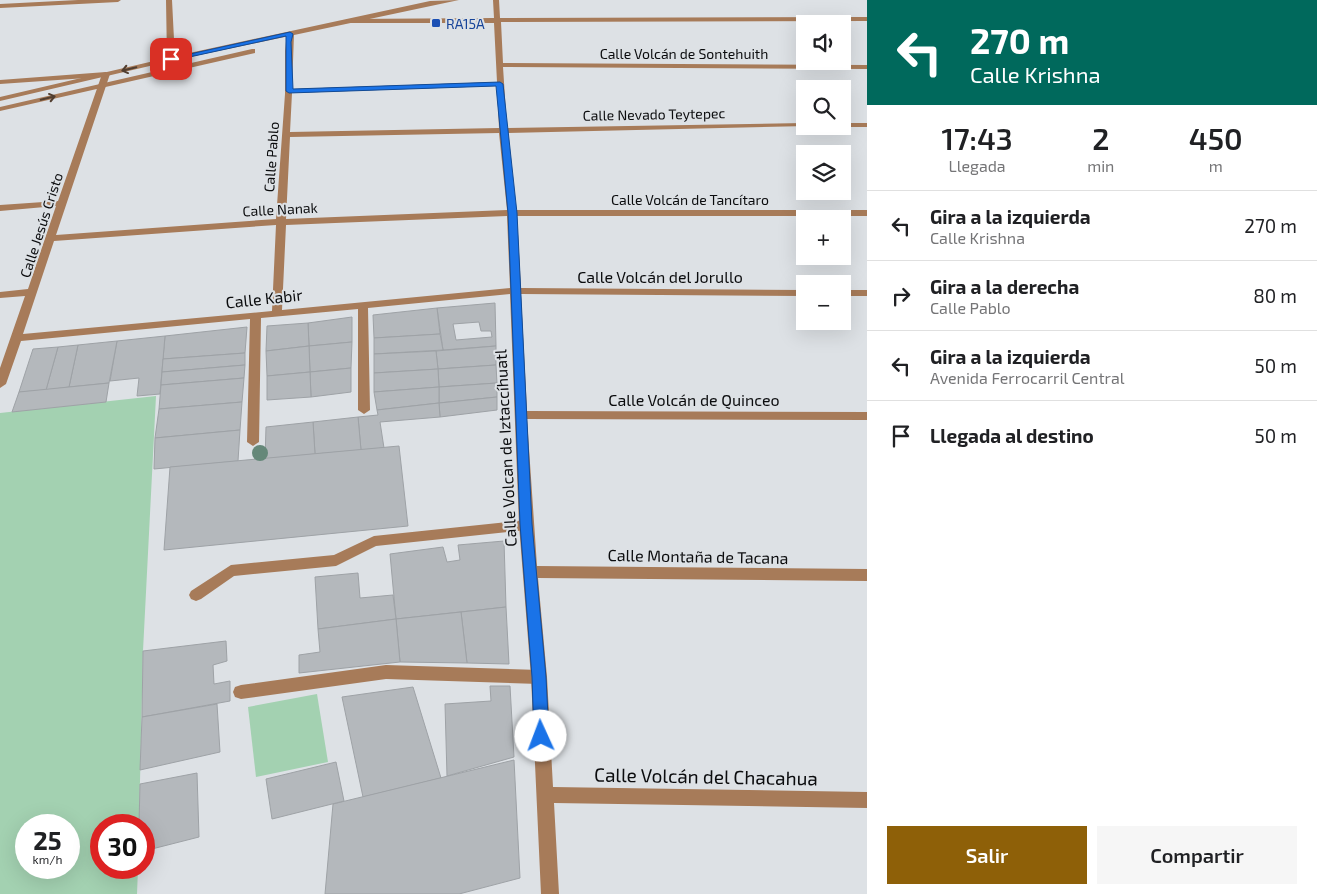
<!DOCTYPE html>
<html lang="es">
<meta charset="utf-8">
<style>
:root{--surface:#fff;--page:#f6f6f6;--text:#202124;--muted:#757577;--line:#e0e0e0;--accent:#8e6008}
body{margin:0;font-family:"Exo 2",sans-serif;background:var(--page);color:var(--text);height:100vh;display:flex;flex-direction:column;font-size:19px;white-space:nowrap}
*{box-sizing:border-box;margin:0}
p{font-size:16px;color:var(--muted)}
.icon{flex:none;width:28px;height:28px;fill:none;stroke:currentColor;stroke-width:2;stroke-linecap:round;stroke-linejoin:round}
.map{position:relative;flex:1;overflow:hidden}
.drawer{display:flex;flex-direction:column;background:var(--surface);width:450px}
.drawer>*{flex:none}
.hud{background:#00695c;color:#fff;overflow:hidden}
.buttons{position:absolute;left:796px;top:15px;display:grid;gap:10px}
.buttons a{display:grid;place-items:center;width:55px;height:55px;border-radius:0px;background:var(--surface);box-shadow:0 5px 20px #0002;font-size:25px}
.speed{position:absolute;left:15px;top:814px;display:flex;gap:10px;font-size:25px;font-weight:700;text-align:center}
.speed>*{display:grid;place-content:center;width:65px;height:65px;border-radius:50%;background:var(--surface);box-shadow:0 5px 20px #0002;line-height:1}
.speed small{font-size:12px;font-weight:400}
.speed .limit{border:8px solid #d22;background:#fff;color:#111}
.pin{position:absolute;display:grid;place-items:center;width:42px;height:42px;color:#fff;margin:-21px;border-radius:10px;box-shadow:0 2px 8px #0006}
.me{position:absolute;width:55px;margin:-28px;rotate:358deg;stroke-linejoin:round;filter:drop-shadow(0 0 4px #0008)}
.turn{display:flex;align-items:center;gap:18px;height:105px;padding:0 20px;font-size:22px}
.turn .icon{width:65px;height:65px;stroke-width:2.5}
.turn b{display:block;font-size:35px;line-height:42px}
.eta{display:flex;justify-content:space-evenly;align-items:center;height:85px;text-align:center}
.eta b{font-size:30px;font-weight:600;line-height:35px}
.primary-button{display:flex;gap:10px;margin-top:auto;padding:10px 20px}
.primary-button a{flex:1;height:58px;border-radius:0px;background:var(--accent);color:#fff;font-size:20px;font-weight:600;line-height:58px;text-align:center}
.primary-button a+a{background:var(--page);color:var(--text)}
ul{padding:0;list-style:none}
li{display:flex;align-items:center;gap:15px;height:70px;padding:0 20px;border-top:1px solid var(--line)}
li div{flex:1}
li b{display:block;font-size:19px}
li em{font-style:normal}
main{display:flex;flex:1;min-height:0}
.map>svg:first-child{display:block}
.green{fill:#a3d1b1;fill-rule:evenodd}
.building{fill:#b4b8bc;stroke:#9ea2a6;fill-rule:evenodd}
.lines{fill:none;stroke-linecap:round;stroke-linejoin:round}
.service{fill:#a77b59;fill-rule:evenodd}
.minor{fill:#a77b59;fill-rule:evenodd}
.tertiary{fill:#a77b59;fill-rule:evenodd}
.tree{fill:#658879}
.oneway{stroke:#513e30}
.route{fill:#1a73e8;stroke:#114b97}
.transit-dot{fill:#1a4fb4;stroke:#dde1e5;stroke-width:2}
.labels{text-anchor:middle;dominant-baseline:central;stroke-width:4;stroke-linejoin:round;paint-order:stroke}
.far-transit-label{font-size:14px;fill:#164399;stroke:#dde1e5;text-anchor:start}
.far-street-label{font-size:14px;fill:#0b0c0e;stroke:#dde1e5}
.street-label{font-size:16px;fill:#0b0c0e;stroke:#dde1e5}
.near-street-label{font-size:19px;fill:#0b0c0e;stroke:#dde1e5}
</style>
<main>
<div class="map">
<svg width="867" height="894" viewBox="0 0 867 894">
<rect width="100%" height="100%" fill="#dde1e5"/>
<g class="green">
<path d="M156 396 143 651 139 825H101V868H138L137 894H0V413ZM26 825H69V868H26Z"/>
<polygon points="317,694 328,762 256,777 248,707"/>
</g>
<g class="building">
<path d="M495 303 496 346 443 350 437 308ZM479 322 481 331H491L492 337 456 340 453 324Z"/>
<polygon points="437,308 440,334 374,338 373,315"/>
<polygon points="352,317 352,342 309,346 308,323"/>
<polygon points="308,323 309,346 266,351 267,326"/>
<polygon points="247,327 245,353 163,359 165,336"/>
<polygon points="440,334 443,350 374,354 374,338"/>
<polygon points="165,336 160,394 137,396 139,378 110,381 117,341"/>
<polygon points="117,341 109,383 69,387 78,345"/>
<polygon points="352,342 351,368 310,372 309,346"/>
<polygon points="78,345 69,387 46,390 58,347"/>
<polygon points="309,346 310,372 267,376 266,351"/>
<polygon points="496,346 496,365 438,369 436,351"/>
<polygon points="58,347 46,390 19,392 33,349"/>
<polygon points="436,351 438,369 374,373 374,354"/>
<polygon points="245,353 245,365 162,372 163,359"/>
<polygon points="245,365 244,378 161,385 162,372"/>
<polygon points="496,365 497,383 439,387 438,369"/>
<polygon points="351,368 351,392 311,397 310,372"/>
<polygon points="438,369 439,387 374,392 374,373"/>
<polygon points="310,372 311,397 267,400 267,376"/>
<polygon points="244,378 242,402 159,409 161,385"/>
<polygon points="109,383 106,402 12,412 19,392"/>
<polygon points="497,383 497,397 439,403 439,387"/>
<polygon points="439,387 439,403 377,410 374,392"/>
<polygon points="497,397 497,410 440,417 439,403"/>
<polygon points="242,402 240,430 155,438 159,409"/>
<polygon points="439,403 440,417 380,422 384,448 361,450 358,417 378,415 377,410"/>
<polygon points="358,417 361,450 315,454 313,422"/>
<polygon points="313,422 315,454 265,459 266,427"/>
<polygon points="240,430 238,461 154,469 155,438"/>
<polygon points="399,446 408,526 164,550 170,467"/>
<polygon points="504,541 506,607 396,619 390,554 443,547 447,562 460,560 458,545"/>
<polygon points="358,573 360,598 393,595 396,619 318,629 315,577"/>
<polygon points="506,607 509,664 467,663 461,612"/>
<polygon points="461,612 467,663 400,662 396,619"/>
<polygon points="396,619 400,662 299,673 299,655 320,652 318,629"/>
<polygon points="226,641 227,661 213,665 214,684 230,681 230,701 142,717 143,651"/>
<polygon points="490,686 510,686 514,757 447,776 445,704 491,701"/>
<polygon points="413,687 441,778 363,797 342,697"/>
<polygon points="217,704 220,752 140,770 142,717"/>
<polygon points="514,760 520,878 459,894 325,894 333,804"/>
<polygon points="336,762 344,801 272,819 266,779"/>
<polygon points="197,773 199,837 144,851 144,825 139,825 140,784"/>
</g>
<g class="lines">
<g class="service">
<polygon points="526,520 531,521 533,525 531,529 526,530 376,546 336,566 234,576 201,599 196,601 191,599 189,595 191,591 231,565 334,555 374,536"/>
<polygon points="386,665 539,670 544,672 547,677 544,682 539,684 386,679 241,699 235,697 233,692 235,687 241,685"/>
</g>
<g class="minor">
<polygon points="78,0 121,0 118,2 0,8 0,4"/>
<polygon points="166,0 172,0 175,59 179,68 175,70 171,68 167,59"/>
<path d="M493 0H499L500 18 867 17V21L501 22 503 63 867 65V69L503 67 507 128 805 123V126H808L508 133 516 210H867V216H517L521 288 805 290V296L521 294 527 411 867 412V420L527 419 537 566 867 569V581L538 578 547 677 553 787 867 792V808L554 803 559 894H541L531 677 519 525 510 294 368 308 370 410 364 414 358 410V309L261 318 259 442 253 446 247 442 250 319 21 341 6 384 0 388V368L25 296 0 298V292L28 289 56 206 0 211V205L58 201 101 77 0 84V80L106 72 110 74 56 235 276 219 285 94V51L287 32 294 34 292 89 497 82 494 23H347L344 21 347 19 494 18ZM497 86 499 128 290 132 292 93ZM499 133 507 210 286 219 290 137ZM507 216 510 288 282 310 286 225ZM276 225 272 311 23 334 54 241Z"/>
<polygon points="842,123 867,123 867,127 839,127 842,126"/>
<rect x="842" y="290" width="25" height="6"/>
</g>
<g class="tertiary">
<polygon points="459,0 171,61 0,101 0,97 171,57 430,1"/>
<polygon points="252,49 255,49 255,53 0,111 0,107"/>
</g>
</g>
<circle class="tree" cx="260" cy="453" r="8"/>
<defs><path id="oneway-shaft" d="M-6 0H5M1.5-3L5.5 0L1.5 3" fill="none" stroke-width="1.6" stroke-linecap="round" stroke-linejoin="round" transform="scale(1.25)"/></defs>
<g class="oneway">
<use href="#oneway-shaft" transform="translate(129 69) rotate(167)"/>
<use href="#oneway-shaft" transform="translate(48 98) rotate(-13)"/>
</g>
<polygon class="route" points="290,32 293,34 291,42 293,89 500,82 503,84 517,213 532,524 546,677 549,736 547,741 541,743 536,741 534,736 532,677 520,524 508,213 496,86 289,93 286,91 286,36 171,61 167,59"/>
<rect class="transit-dot" x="431" y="18" width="10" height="10" rx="2.5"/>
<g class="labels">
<g class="far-transit-label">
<text x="446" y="23">RA15A</text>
</g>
<g class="far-street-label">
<text x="684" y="53">Calle Volcán de Sontehuith</text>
<text transform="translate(654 114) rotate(-1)">Calle Nevado Teytepec</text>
<text transform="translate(271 157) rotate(-86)">Calle Pablo</text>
<text x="690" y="199">Calle Volcán de Tancítaro</text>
<text transform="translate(280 209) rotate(-3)">Calle Nanak</text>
<text transform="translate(41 225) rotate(-72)">Calle Jesús Cristo</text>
</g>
<g class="street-label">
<text x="660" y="276">Calle Volcán del Jorullo</text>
<text transform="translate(264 298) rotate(-6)">Calle Kabir</text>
<text x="694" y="399">Calle Volcán de Quinceo</text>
<text transform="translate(505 448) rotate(-93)">Calle Volcan de Iztaccíhuatl</text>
<text transform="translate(698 556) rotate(1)">Calle Montaña de Tacana</text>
</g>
<g class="near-street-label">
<text transform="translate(706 776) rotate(1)">Calle Volcán del Chacahua</text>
</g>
</g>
</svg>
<div class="buttons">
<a><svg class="icon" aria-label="sound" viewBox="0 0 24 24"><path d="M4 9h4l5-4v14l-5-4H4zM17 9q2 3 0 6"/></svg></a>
<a><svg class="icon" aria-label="search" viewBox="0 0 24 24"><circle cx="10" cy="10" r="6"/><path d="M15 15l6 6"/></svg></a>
<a><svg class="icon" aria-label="layers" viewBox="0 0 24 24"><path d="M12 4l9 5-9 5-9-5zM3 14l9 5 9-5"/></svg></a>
<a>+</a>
<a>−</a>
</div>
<div class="speed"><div>25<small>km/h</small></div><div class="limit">30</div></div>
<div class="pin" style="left:171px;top:59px;background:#d93025"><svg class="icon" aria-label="arrive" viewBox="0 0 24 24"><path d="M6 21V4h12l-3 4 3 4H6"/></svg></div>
<svg class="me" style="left:541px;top:736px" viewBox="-20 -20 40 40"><circle r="19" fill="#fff"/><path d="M0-13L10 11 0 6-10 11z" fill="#1a73e8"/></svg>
</div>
<section class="drawer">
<div class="hud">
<div class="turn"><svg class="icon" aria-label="left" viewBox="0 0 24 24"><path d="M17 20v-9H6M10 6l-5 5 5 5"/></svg><div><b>270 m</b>Calle Krishna</div></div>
</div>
<div class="eta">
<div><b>17:43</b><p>Llegada</p></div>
<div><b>2</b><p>min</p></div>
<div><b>450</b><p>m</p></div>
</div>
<ul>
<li><svg class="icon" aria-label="left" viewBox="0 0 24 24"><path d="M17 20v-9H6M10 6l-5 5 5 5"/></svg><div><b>Gira a la izquierda</b><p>Calle Krishna</p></div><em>270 m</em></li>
<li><svg class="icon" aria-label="right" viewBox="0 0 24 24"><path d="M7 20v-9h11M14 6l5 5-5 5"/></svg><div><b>Gira a la derecha</b><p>Calle Pablo</p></div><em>80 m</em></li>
<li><svg class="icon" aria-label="left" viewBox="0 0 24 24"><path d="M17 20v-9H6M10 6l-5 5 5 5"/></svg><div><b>Gira a la izquierda</b><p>Avenida Ferrocarril Central</p></div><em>50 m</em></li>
<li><svg class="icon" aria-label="arrive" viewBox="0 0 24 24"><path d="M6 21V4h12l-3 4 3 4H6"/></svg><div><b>Llegada al destino</b></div><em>50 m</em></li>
</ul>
<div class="primary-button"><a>Salir</a><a>Compartir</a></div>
</section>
</main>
